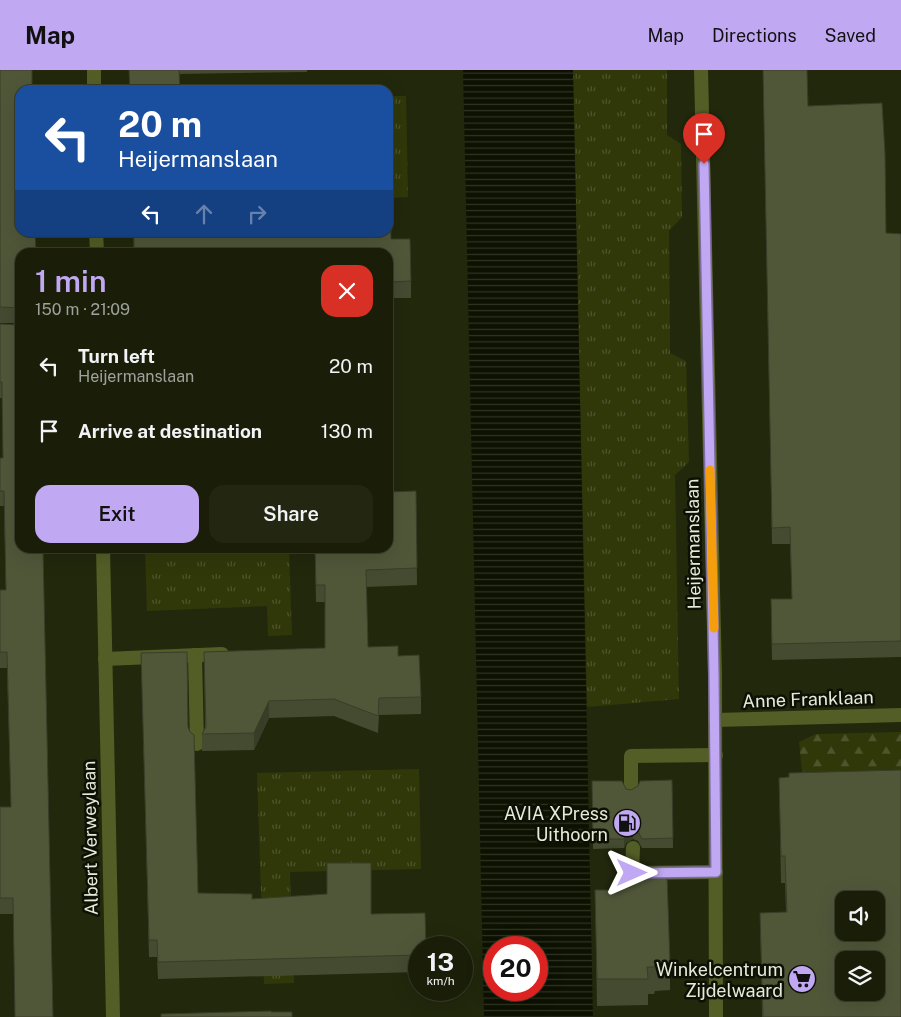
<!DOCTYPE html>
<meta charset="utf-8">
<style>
:root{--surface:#1a1e09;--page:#232712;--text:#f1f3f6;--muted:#9fa29c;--line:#383c2a;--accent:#c1a8f3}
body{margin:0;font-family:"Public Sans",sans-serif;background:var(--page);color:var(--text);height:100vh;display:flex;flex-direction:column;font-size:19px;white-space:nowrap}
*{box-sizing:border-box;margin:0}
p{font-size:16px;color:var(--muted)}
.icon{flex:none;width:28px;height:28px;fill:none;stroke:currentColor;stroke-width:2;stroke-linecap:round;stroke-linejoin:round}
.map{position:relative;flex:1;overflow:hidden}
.sheet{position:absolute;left:15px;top:178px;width:378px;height:305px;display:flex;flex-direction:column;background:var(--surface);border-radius:15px;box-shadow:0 5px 20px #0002,0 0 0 1px var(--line)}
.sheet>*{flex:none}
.guide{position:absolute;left:15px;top:15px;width:378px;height:152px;border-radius:15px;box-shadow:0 5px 20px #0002,0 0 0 1px var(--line);background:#1a4fa0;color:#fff;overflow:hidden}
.controls{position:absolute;left:835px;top:821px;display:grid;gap:10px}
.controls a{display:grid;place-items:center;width:50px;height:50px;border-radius:10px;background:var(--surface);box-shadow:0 5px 20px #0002,0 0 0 1px var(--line);font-size:25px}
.speed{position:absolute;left:408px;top:866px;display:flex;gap:10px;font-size:25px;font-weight:700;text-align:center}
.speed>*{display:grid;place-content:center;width:65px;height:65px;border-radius:50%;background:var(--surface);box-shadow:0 5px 20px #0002,0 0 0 1px var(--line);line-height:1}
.speed small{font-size:12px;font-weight:400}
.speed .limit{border:8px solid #d22;background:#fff;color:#111}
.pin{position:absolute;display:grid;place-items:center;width:42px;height:42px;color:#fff;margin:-51px -21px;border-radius:50% 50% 50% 0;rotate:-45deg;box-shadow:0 0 5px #0007}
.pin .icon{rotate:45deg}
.me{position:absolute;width:55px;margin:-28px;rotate:90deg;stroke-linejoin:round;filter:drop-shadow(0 0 4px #0008)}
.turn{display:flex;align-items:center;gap:18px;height:105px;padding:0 20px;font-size:22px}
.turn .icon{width:65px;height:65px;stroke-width:2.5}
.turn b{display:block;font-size:35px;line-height:42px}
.lanes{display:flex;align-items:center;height:48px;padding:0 20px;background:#0003;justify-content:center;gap:25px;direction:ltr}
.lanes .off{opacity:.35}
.round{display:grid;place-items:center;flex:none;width:52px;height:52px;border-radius:15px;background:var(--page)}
.summary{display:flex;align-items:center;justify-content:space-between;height:85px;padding:0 20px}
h1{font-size:30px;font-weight:600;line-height:38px;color:var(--accent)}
.primary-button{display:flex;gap:10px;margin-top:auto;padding:10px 20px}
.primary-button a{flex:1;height:58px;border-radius:15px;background:var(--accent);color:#111;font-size:20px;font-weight:600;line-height:58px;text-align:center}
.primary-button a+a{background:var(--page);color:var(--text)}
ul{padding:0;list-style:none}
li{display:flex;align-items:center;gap:15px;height:65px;padding:0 20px}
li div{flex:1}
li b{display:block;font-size:19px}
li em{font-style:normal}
header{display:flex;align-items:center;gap:30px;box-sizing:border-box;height:70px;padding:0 25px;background:var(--accent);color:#111}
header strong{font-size:24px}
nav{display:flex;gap:28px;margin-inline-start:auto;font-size:18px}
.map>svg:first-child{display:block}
.grass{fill:url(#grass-tufts)}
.forest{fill:url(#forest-firs)}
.water{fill:url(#water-rules);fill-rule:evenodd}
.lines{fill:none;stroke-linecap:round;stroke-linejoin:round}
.service{stroke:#535e27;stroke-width:14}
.minor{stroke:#535e27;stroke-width:14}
.wall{fill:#454b31}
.shaded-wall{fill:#383d28}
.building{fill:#505739;stroke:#383d28;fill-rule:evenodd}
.route-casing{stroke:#7d6d9e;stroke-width:12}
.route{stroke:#c1a8f3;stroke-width:9}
.slow{stroke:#f59e0b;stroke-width:9}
.labels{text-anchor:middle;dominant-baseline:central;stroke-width:5;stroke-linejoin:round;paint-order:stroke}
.street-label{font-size:18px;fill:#e6ebd9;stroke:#0d1005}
.poi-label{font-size:18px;fill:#e6ebd9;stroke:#0d1005;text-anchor:end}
</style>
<header>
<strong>Map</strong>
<nav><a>Map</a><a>Directions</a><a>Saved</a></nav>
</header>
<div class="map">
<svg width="901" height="947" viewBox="0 0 901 947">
<defs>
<pattern id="grass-tufts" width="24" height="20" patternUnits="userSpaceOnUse" patternTransform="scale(1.25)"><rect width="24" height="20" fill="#30380a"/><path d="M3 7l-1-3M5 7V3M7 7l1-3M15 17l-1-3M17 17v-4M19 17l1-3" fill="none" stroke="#4e552d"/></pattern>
<pattern id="forest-firs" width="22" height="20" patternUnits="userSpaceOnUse" patternTransform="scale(1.25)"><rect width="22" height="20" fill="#30380a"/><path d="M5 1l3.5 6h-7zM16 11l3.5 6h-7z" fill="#4e552d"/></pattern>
<pattern id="water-rules" width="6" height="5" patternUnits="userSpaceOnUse" patternTransform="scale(1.25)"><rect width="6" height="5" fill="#0d1100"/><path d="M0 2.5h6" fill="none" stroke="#303425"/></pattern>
</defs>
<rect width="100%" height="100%" fill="#22280c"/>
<g class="grass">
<polygon points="573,0 667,0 667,65 681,74 682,147 669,161 670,283 686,291 689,392 675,405 679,629 587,637"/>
<polygon points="388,26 406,26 408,127 388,128"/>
<polygon points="145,478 289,478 292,565 268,566 267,536 147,541"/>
<polygon points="419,699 421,799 290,802 294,913 264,914 257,703"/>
</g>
<polygon class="forest" points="901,662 901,725 805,730 799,672 816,664"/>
<path class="water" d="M463 0H573L593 947H484ZM494 878H536V920H494Z"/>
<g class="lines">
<g class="service">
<polyline points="195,585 197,674"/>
<polyline points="105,589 222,584"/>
<polyline points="631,721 631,686 716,685"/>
<polyline points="633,778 632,803 716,802"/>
</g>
<g class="minor">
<polyline points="94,0 94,20"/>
<polyline points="701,0 715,605 716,947"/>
<polyline points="96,162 97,182"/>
<polyline points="103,478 113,947"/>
<polyline points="715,650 901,645"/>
</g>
</g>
<g class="wall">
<polygon points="0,0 20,182 20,253 0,253"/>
<polygon points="129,0 307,0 307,2 179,4 180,20 129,20"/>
<polygon points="763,0 808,36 886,163 901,164 901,587 772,590 771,545 792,529 790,474 772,474"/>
<polygon points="133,162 388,162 411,211 411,228 388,228 388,182 134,182"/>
<polygon points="0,254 20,255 13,844 0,844 0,737 11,737 7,598 0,598 0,520 6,520 4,436 0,436 0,388 3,388 2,328 0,328"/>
<polygon points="416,436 417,515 366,517 368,577 398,586 421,627 421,644 379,645 378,663 334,646 269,648 254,680 202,681 202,664 205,657 204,582 325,578 325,532 316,532 315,478"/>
<polygon points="141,583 188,657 198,823 252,829 327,824 327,793 371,844 419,878 419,902 158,909 157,887 149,887"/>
<polygon points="779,708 901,947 762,947 760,843 786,842 785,813 781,813"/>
<polygon points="672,710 673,778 642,778 638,771 633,769 626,773 624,778 593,779 592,711 631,720"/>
<polygon points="595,820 670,894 670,920 655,921 654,924 648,924 648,935 597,936"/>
</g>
<g class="shaded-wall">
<polygon points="269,631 269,648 254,680 254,663"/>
<polygon points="633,760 633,769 626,773 624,778 624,769 626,763"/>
</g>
<g class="building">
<polygon points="0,0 32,0 32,20 20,20 20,162 35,162 36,182 20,182 20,238 0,237"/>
<polygon points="129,0 179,0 180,20 130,20"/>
<polygon points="763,0 807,0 808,36 882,33 885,83 886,163 901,164 901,571 772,574 771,529 792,529 790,457 772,458"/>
<polygon points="388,120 390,120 391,169 410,169 411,211 388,212 388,182 134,182 134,162 388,162"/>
<polygon points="0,254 20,255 20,478 43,478 53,947 15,947 13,828 0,828 0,737 11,737 7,582 0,582 0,520 6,520 4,421 0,421 0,388 3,388 2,312 0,312"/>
<polygon points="416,421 417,498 366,500 368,577 398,576 398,586 419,585 421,627 379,628 378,646 334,629 269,631 254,663 202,664 206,657 204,582 325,578 325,515 316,515 315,478 388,478 388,422"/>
<polygon points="187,582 188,657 190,662 194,665 198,823 252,824 252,829 327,824 327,793 371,793 371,844 425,843 426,878 419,878 419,885 158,892 157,870 149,870 141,583"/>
<path d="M901 700V947H763L760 843 787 842 785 786H781L779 708 789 707V703ZM844 830H876V862H844ZM844 890H876V922H844Z"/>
<polygon points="672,710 673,768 642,769 638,761 633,760 626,763 624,769 593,769 592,711 622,711 626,719 631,720 638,716 640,711"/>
<polygon points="667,805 670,894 655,895 654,897 647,897 648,909 597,909 595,820 621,820 620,806"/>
<polygon points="271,941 271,942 292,942 292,947 161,947 161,944"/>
</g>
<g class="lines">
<g class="route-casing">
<polyline id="route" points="632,803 716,802 714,605 704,94"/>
</g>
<use href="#route" class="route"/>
<polyline class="slow" points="710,400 714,558"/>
</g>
<defs>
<g id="fuel-disc" transform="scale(1.4375)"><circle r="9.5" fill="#c1a8f3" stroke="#0d1005"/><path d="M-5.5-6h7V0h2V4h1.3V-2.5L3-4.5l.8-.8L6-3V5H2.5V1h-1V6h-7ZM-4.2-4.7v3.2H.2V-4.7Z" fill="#111"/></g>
<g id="supermarket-disc" transform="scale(1.4375)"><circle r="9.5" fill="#c1a8f3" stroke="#0d1005"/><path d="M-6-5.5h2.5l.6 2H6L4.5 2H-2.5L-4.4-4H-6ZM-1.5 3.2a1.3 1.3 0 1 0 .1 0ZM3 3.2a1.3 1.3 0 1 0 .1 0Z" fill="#111"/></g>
</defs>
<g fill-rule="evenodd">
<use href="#fuel-disc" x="627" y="753"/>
<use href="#supermarket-disc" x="802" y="909"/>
</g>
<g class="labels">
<g class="street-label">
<text transform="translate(693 474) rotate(-91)">Heijermanslaan</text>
<text transform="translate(808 629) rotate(-2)">Anne Franklaan</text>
<text transform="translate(90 768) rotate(-91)">Albert Verweylaan</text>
</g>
<g class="poi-label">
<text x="608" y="743">AVIA XPress<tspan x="608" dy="21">Uithoorn</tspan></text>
<text x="783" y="899">Winkelcentrum<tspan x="783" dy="21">Zijdelwaard</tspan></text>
</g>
</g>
</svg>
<div class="controls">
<a><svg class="icon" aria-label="sound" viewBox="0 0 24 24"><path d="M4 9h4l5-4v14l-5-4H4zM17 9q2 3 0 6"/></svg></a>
<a><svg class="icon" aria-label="layers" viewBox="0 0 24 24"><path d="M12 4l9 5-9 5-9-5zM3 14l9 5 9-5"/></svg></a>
</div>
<div class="speed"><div>13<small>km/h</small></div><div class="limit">20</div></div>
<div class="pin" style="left:704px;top:94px;background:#d93025"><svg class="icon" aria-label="arrive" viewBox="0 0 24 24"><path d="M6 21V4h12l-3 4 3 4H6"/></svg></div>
<svg class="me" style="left:632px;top:803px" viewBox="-20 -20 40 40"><path d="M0-17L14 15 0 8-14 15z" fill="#c1a8f3" stroke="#fff" stroke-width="4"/></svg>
<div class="guide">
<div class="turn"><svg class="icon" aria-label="left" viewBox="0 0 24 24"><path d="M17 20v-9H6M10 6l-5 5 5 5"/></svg><div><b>20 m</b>Heijermanslaan</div></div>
<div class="lanes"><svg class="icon" aria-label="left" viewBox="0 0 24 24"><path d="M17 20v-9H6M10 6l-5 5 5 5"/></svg><svg class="icon off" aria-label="ahead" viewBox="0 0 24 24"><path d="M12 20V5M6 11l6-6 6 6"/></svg><svg class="icon off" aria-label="right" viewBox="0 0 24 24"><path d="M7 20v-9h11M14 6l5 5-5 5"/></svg></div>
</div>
<section class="sheet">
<div class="summary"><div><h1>1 min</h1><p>150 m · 21:09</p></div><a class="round" style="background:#d93025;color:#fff"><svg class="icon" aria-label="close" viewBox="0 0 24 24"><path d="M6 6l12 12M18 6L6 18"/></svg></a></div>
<ul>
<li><svg class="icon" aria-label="left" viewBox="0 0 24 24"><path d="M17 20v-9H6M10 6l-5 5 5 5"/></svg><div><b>Turn left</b><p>Heijermanslaan</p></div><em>20 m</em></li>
<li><svg class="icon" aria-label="arrive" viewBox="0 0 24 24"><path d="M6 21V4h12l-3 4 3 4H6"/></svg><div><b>Arrive at destination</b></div><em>130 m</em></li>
</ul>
<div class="primary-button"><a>Exit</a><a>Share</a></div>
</section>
</div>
